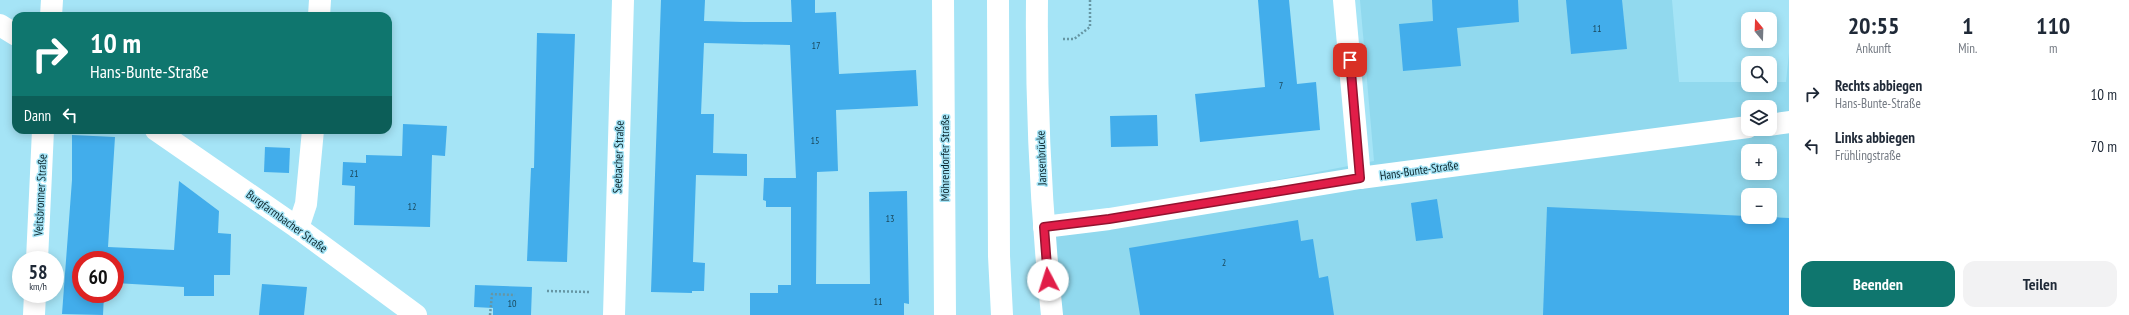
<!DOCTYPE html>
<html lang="de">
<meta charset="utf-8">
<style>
:root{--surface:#fff;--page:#f2f2f3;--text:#1f2937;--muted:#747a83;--accent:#0f766e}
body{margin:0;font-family:"PT Sans Narrow",sans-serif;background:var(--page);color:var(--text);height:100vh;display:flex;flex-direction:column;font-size:15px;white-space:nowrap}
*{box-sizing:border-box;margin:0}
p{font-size:13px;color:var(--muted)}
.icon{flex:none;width:22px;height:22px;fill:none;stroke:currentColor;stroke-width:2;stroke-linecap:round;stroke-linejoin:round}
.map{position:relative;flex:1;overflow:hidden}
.side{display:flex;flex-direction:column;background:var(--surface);width:340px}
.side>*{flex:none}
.hud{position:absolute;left:12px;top:12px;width:380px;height:122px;border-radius:12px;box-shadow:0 2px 10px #0003;background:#0f766e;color:#fff;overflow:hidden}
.needle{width:26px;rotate:341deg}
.controls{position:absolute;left:1741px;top:12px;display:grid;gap:8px}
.controls a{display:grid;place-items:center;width:36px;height:36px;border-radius:8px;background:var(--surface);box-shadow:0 2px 10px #0003;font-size:20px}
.speed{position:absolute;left:12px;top:251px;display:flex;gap:8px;font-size:20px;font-weight:700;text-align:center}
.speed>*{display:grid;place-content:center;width:52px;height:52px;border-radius:50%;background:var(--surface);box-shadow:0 2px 10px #0003;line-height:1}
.speed small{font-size:10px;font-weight:400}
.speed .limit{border:6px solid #d22;background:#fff;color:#111}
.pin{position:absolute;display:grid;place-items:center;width:34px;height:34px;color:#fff;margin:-17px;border-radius:8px;box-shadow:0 2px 6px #0006}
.me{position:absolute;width:44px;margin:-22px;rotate:355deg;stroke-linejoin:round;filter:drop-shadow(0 0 3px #0008)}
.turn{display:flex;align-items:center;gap:14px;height:84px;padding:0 12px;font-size:18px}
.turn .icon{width:52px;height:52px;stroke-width:2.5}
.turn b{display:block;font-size:28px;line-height:34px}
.then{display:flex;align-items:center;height:38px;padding:0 12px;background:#0003;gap:8px;font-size:15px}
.eta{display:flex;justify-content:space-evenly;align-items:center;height:68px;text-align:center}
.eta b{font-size:24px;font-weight:800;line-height:28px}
.action{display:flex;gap:8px;margin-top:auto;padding:8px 12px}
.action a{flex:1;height:46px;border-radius:12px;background:var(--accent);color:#fff;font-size:16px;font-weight:800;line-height:46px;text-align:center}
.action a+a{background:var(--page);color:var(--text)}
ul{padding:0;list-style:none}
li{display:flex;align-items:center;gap:12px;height:52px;padding:0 12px}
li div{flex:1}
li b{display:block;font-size:15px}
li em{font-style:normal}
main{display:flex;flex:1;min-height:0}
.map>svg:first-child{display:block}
.built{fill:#91d9ee;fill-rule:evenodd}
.building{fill:#42adeb}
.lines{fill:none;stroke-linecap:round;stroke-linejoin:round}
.path{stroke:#6696a4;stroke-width:2.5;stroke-dasharray:2 2;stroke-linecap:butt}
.minor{stroke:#fff;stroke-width:22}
.primary{stroke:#fff;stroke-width:22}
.route-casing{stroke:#92132f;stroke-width:10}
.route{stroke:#e11d48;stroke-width:7}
.labels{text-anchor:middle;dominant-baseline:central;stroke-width:3;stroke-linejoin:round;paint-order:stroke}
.number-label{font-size:10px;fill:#1a485c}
.street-label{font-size:12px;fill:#0c262d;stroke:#a5e4f6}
</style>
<main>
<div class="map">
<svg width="1789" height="315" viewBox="0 0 1789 315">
<rect width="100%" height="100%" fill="#a5e4f6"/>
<path class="built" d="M1360 0H1672L1679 82H1748V85H1770V82H1786L1789 53V315H1043L1034 227 1374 161ZM1748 107H1770V129H1748ZM1748 151H1770V173H1748ZM1748 195H1770V217H1748Z"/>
<g class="building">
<polygon points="661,0 705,0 704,21 744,22 792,22 791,0 815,0 815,13 836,12 839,74 916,70 918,106 836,110 838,171 817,172 816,284 870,284 869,192 907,191 909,304 904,303 904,315 750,315 750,293 778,293 778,285 791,285 791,207 766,207 766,201 763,200 764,178 796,178 790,45 704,43 701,114 714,114 713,153 747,154 747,176 696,175 693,262 705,263 704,291 692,291 692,293 651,292"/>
<polygon points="1258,0 1289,0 1297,84 1316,82 1320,130 1200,142 1195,94 1265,87"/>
<polygon points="1432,0 1518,0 1519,22 1457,28 1461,66 1403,71 1399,24 1433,21"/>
<polygon points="1566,0 1622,0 1627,49 1571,54"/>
<polygon points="537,33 575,34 567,262 527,261 531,168 534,168"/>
<polygon points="1157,115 1158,146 1111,147 1110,116"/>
<polygon points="403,124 447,126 445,156 432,155 430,227 354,225 355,186 342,185 343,162 366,163 366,155 402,156"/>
<polygon points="72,135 115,137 108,247 174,250 179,181 219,211 218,233 231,234 230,275 214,275 214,296 184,296 184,287 115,283 115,260 81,260 81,294 104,294 103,315 62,314 72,180"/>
<polygon points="265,147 290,148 289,173 264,172"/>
<polygon points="1437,199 1443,238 1416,241 1411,203"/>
<polygon points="1547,207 1789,218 1789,315 1543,315"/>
<polygon points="1298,220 1301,241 1313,239 1319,278 1328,276 1334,315 1140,315 1129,248"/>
<polygon points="262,284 307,287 304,315 259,315"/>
<polygon points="475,285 532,287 531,315 493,315 493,308 474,307"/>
</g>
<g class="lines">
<g class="path">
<polyline points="1063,39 1074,39 1090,27 1090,0"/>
<polyline points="547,291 590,292"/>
<polyline points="490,315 492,294 515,295"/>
</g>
<g class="minor">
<polyline points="943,0 945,315"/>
<polyline points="1344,0 1360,178"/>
<polyline points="51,16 52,0"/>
<polyline points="319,16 320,0"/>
<polyline points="0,25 16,35"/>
<polyline points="1770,125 1789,122"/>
<polyline points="156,130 298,228 416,315"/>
<polyline points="1044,227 1109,219 1360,178 1748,127"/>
<polyline points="298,228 306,204 313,130"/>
<polyline points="37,260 43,130"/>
<polyline points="34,315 35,294"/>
<polyline points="614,315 623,0"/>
</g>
<g class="primary">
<polyline points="998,0 999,256 1002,315"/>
<path d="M1037 0C1036 105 1041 211 1052 315"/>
</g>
</g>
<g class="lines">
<g class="route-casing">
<polyline id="route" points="1048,280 1044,227 1109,219 1360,178 1350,60"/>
</g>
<use href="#route" class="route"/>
</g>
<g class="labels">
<g class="number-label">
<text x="1597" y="28">11</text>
<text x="816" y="45">17</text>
<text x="1281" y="85">7</text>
<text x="815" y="140">15</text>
<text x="354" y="173">21</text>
<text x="412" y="206">12</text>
<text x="890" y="218">13</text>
<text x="1224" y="262">2</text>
<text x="878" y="301">11</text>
<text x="512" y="303">10</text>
</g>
<g class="street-label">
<text transform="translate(618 157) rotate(-88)">Seebacher Straße</text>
<text transform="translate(944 158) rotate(-90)">Möhrendorfer Straße</text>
<text transform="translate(1041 158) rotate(-92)">Jansenbrücke</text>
<text transform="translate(1419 170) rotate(-8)">Hans-Bunte-Straße</text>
<text transform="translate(40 195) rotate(-87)">Veitsbronner Straße</text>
<text transform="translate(287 221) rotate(36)">Burgfarrnbacher Straße</text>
</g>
</g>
</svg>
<div class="controls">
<a><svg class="needle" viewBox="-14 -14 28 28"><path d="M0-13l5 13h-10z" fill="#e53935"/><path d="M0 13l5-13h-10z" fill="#747a83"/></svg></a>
<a><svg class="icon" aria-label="search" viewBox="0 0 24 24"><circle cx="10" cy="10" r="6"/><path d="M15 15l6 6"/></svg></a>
<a><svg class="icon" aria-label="layers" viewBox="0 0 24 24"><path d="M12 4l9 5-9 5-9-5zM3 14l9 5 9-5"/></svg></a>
<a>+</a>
<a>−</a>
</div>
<div class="speed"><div>58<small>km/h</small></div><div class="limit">60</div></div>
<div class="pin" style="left:1350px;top:60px;background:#d93025"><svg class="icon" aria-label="arrive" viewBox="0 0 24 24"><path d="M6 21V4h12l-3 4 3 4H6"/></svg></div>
<svg class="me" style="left:1048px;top:280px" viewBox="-20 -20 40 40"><circle r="19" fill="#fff"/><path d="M0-13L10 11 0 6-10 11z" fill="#e11d48"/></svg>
<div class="hud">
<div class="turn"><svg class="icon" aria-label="right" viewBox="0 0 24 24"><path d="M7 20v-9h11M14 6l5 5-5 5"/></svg><div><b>10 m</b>Hans-Bunte-Straße</div></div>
<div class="then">Dann<svg class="icon" aria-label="left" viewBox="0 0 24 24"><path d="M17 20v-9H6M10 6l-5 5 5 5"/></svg></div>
</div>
</div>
<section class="side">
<div class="eta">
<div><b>20:55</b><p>Ankunft</p></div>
<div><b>1</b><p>Min.</p></div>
<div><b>110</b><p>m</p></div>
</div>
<ul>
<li><svg class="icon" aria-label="right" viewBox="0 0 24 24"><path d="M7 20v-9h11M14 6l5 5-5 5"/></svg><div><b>Rechts abbiegen</b><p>Hans-Bunte-Straße</p></div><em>10 m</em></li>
<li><svg class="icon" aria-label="left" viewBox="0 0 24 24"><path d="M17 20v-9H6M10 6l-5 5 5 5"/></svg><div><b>Links abbiegen</b><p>Frühlingstraße</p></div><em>70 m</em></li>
</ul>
<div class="action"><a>Beenden</a><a>Teilen</a></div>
</section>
</main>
